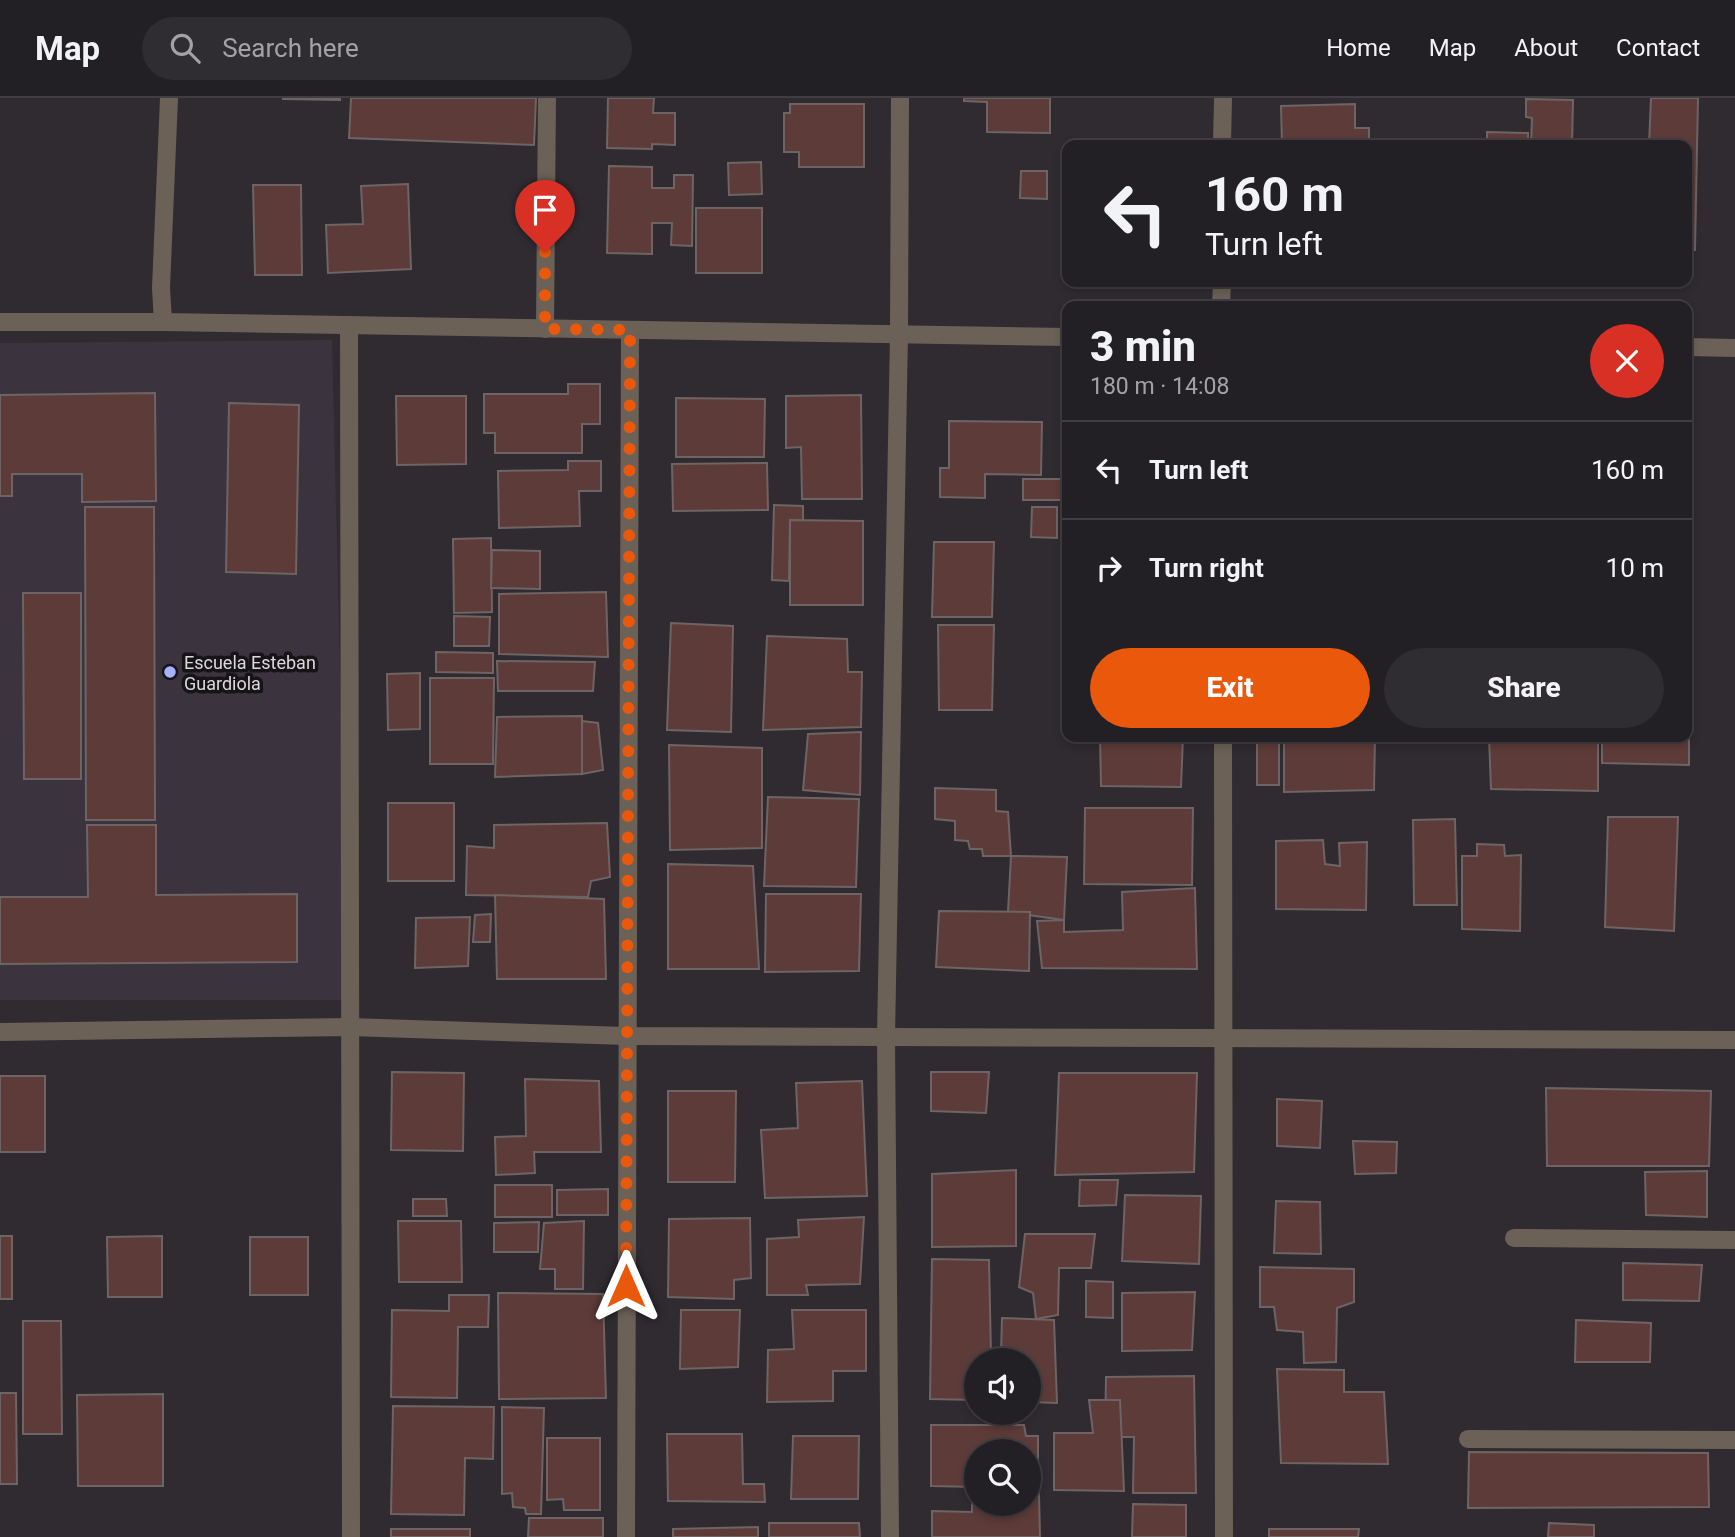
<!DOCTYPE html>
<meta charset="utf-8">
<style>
:root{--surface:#232025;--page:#2f2d32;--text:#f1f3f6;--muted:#a3a3a7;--line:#403e42;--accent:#ea580c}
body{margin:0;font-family:Roboto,sans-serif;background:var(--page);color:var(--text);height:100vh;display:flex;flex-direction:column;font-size:26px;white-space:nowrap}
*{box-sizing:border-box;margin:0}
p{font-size:23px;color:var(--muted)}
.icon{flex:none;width:38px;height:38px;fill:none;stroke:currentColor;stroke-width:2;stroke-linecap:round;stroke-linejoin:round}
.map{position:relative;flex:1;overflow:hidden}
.panel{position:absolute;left:1062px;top:203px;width:630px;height:441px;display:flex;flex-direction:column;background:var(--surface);border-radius:14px;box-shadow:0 4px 10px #0003,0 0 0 2px var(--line)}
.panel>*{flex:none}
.hud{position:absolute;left:1062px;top:42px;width:630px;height:147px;border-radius:14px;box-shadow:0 4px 10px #0003,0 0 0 2px var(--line);background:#232025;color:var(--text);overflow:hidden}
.tools{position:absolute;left:964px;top:1250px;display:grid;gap:14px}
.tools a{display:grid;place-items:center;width:77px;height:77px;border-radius:50%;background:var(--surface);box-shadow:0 4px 10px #0003,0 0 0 2px var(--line);font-size:35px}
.pin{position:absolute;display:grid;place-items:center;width:60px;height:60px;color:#fff;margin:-72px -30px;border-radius:50% 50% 50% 0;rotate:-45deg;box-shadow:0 0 7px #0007}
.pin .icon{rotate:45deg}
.me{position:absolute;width:77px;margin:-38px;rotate:0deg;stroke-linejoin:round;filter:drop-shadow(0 0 5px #0008)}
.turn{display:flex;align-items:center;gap:24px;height:147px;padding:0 28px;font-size:32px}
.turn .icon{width:91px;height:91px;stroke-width:2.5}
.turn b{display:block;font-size:49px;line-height:60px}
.round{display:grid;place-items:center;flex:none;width:74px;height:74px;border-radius:37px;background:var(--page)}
.overview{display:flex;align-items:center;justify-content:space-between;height:119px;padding:0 28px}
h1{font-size:42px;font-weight:800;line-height:52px}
.action{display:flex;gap:14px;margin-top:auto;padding:14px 28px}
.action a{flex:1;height:80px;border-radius:42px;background:var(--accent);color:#fff;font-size:28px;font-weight:800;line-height:80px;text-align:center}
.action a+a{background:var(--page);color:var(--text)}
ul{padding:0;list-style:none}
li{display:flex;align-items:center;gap:21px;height:98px;padding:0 28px;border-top:2px solid var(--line)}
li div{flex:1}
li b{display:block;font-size:26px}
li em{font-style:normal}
header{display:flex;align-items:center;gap:42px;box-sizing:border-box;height:98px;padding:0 35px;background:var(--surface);border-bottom:2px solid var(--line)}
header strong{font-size:33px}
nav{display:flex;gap:38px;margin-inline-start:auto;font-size:24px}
.search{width:490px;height:63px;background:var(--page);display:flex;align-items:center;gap:18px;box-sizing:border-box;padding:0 24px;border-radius:38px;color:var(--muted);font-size:26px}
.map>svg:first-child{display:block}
.built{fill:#3b333e}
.building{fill:#5d3b38;stroke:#6e6463;stroke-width:2}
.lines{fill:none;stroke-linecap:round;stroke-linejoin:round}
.minor{stroke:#6b6156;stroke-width:18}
.route{stroke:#ea580c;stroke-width:12;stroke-dasharray:0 21.6}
.poi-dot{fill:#a5b1fc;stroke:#161417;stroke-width:2.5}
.labels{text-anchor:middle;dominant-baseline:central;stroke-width:7;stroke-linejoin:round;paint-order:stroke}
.poi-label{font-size:18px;fill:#dcd9dd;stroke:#161417;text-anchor:start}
</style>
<header>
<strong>Map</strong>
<div class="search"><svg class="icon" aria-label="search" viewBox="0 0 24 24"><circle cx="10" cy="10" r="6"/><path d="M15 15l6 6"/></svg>Search here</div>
<nav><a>Home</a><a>Map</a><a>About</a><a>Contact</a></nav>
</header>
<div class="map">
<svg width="1735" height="1439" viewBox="0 0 1735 1439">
<rect width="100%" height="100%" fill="#2f2b31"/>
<polygon class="built" points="332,242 348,902 0,902 0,245"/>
<g class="building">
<polygon points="283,0 340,0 340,2 283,1"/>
<polygon points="351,0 536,0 534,47 349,40"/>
<polygon points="608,0 654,0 653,15 675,15 675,47 652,46 652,51 607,50"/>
<polygon points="964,0 1050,0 1050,35 987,34 987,4 964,3"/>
<polygon points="1651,0 1698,0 1695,152 1687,152 1687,47 1649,47"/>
<polygon points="1526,1 1573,2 1572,47 1531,47 1532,20 1526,19"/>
<polygon points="790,6 864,6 864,69 799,69 799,54 784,54 784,15 790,15"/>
<polygon points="1355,6 1355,30 1369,30 1369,47 1282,47 1281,8"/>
<polygon points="1487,34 1528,35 1528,47 1487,47"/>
<polygon points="761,64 762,96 729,97 728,65"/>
<polygon points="609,68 652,69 652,90 674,90 674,77 693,77 692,148 671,147 672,125 652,125 652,156 607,155"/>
<polygon points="1021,73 1047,73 1047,101 1020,100"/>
<polygon points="408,86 411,171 328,175 326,127 363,126 361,88"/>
<polygon points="253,87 301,87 302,177 255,177"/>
<rect x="696" y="110" width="66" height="65"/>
<polygon points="568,286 600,286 600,326 582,326 582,355 495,355 495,335 484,335 484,296 568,296"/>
<polygon points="155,295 156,403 82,404 82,376 12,376 12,398 0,398 0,297"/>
<polygon points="861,297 862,401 802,401 801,349 786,350 786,298"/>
<polygon points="396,298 466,298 466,366 397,367"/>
<polygon points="676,300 765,301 764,359 676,359"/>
<polygon points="229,305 299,307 296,476 226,474"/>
<polygon points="949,323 1042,324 1041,377 985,376 985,400 940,399 940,370 949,370"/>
<polygon points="568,363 601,363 601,393 579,393 580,428 499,430 498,373 568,372"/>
<polygon points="767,365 768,412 673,413 672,366"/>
<rect x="1023" y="381" width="43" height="21"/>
<polygon points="774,407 803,408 803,423 790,422 789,483 772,482"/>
<polygon points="85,409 154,409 155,722 86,722"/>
<polygon points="1032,409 1057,409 1057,440 1031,439"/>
<polygon points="790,422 863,423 863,507 790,507"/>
<polygon points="491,440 492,514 454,515 453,441"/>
<polygon points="934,444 994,444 992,519 932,519"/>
<polygon points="492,452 540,453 540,491 491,490"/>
<polygon points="606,494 608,559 499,556 499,496"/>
<polygon points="23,495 81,495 81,681 24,681"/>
<polygon points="454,518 490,519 489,548 454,548"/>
<polygon points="671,525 733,528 731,634 667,632"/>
<polygon points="938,527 994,527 992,612 939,612"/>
<polygon points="767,538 847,541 848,574 862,574 861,629 763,632"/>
<rect x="1064" y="541" width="4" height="23"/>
<polygon points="436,554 493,555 493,575 436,574"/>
<polygon points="497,563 595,564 593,593 498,593"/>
<polygon points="420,575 420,631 388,632 387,576"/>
<polygon points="430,580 494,580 493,666 430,666"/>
<polygon points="1687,600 1689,600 1689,667 1602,665 1602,639 1687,639"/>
<polygon points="582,618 582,676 495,679 497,619"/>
<polygon points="582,623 598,625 603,672 582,676"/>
<polygon points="861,634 860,697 803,692 808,636"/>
<polygon points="1100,639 1183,639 1181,689 1101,688"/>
<polygon points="1489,639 1598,639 1598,693 1491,691"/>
<polygon points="1257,640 1279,641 1279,687 1257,687"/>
<polygon points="1375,640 1374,692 1284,694 1284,641"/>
<polygon points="669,647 762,650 762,750 670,752"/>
<polygon points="935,690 996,692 996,713 1008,714 1011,758 983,758 982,751 970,751 968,743 955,742 955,723 935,721"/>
<polygon points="768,699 859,701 856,789 764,788"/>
<rect x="388" y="705" width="66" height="78"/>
<polygon points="1085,710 1193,710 1192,787 1084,786"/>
<polygon points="1608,719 1678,719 1674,833 1605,829"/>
<polygon points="1455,721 1457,807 1414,807 1413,722"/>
<polygon points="607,725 610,779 591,783 588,799 466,797 467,748 494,750 494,727"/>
<polygon points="87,727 156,727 156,797 297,796 297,864 0,866 0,799 88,799"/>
<polygon points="1323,742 1325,766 1340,768 1339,745 1367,744 1366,812 1276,811 1276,743"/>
<polygon points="1477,746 1504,747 1505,758 1521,757 1520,833 1462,831 1462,758 1477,758"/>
<polygon points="1011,758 1067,759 1064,822 1008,814"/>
<polygon points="668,766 753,768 759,871 668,871"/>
<polygon points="1195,790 1197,871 1042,870 1037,823 1064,822 1064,834 1123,832 1122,794"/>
<polygon points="766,796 861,796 859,873 765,874"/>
<polygon points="495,797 604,801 606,881 497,881"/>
<polygon points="939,813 1030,814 1029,873 936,869"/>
<polygon points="491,816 490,844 473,844 475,817"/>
<polygon points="470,819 468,868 415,870 416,820"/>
<polygon points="392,974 464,975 463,1053 391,1052"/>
<polygon points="931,974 989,974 986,1015 931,1013"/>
<polygon points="1059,975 1197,975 1194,1074 1055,1077"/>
<rect x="0" y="978" width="45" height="76"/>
<polygon points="525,981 599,983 601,1054 534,1054 535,1075 496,1077 495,1039 526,1038"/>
<polygon points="862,983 867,1098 765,1100 761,1032 798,1030 796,985"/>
<polygon points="1546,990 1711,993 1709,1068 1547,1068"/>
<polygon points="668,993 736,993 735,1084 668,1084"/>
<polygon points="1277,1001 1322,1003 1320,1050 1277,1048"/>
<polygon points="1353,1043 1397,1044 1396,1075 1355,1076"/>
<polygon points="1016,1072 1016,1148 932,1149 932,1076"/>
<polygon points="1707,1073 1707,1119 1646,1117 1645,1074"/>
<polygon points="1080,1082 1118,1082 1116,1107 1079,1108"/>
<rect x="495" y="1087" width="57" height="32"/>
<polygon points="608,1091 608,1117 557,1117 557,1092"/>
<polygon points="1125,1097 1201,1098 1199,1166 1122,1163"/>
<polygon points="413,1101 446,1101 447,1118 413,1118"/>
<polygon points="1276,1103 1320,1104 1321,1156 1274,1155"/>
<polygon points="864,1119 860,1186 806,1187 808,1197 767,1197 767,1141 799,1139 798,1122"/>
<polygon points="750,1120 751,1180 734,1182 734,1201 668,1199 669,1121"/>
<polygon points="398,1123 461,1123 462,1184 399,1184"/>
<polygon points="584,1123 583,1191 555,1191 555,1171 540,1171 544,1125"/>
<polygon points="539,1124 538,1154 494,1154 494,1125"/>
<polygon points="1025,1136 1095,1136 1091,1170 1059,1170 1058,1217 1036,1221 1033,1195 1019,1189"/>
<rect x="0" y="1138" width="12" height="63"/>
<polygon points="162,1138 162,1199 108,1199 107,1139"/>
<rect x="250" y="1139" width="58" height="58"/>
<polygon points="932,1161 989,1162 991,1258 1001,1258 1002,1220 1054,1222 1057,1305 1029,1304 1029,1262 976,1262 976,1302 930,1301"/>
<polygon points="1623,1165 1702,1167 1699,1203 1623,1202"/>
<polygon points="1260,1169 1354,1171 1354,1204 1337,1210 1336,1264 1304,1265 1303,1234 1277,1232 1274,1209 1260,1209"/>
<polygon points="1086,1183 1113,1184 1113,1220 1086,1219"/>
<polygon points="1195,1194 1192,1252 1122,1253 1122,1195"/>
<polygon points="498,1195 603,1196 606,1300 499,1301"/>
<polygon points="449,1197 489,1197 488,1229 458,1229 457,1300 391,1299 392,1212 449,1213"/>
<polygon points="681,1212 740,1212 738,1269 680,1271"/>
<polygon points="792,1212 866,1212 866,1273 833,1273 833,1303 767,1304 768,1252 794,1251"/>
<polygon points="1576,1222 1651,1225 1650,1264 1575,1264"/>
<polygon points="23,1223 61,1223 62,1336 23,1336"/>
<polygon points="1277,1271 1344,1272 1344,1294 1384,1294 1388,1366 1281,1365"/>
<polygon points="1194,1278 1196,1395 1133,1395 1134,1339 1105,1339 1106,1279"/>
<polygon points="0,1295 16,1295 17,1386 0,1386"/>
<polygon points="163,1296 163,1388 78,1388 77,1297"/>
<polygon points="1089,1302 1120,1302 1124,1393 1054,1392 1054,1335 1093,1335"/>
<polygon points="393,1308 494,1309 493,1361 465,1360 464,1417 391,1416"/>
<polygon points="502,1309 544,1310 541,1416 526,1416 525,1410 513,1409 512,1395 502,1396"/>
<polygon points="931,1327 1024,1327 1026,1338 1038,1338 1038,1372 1029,1373 1029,1353 976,1353 976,1389 931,1388"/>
<polygon points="667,1336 742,1336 743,1386 764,1386 765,1404 668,1403"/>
<polygon points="793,1338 859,1338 858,1401 791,1401"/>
<polygon points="547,1340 600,1340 600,1412 564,1412 563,1401 547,1402"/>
<polygon points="1469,1354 1708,1355 1709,1409 1468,1410"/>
<polygon points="1029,1396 1039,1396 1040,1439 932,1439 932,1413 972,1414 972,1399 976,1399 976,1405 1029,1405"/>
<polygon points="1133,1406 1186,1407 1186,1439 1132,1439"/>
<polygon points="529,1420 603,1420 603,1439 528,1439"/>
<polygon points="769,1425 859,1425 860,1439 769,1439"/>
<polygon points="1549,1425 1594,1427 1594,1439 1548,1439"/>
<polygon points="758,1429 758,1439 673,1439 673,1431"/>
<rect x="391" y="1431" width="79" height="8"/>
<polygon points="1269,1431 1359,1431 1358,1439 1269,1439"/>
</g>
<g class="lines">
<g class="minor">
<polyline points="1222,47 1223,0"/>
<polyline points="1221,208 1222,184"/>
<polyline points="0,224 163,224 1068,239"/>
<polyline points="163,224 161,190 169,0"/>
<polyline points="349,227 351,1439"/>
<polyline points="545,231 547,0"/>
<polyline points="1687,249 1735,250"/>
<polyline points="1223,639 1224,1439"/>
<polyline points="0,934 350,929 627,938 1735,942"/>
<polyline points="1514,1140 1735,1142"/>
<polyline points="1468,1341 1735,1342"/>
<polyline points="626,1439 630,232"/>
<polyline points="890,1439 886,939 899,236 900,0"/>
</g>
</g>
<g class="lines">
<polyline class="route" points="545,154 545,231 630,232 626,1188"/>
</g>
<circle class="poi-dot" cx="170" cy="574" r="7"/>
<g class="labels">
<g class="poi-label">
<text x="184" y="564">Escuela Esteban<tspan x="184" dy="21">Guardiola</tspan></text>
</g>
</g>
</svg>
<div class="tools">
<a><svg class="icon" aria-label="sound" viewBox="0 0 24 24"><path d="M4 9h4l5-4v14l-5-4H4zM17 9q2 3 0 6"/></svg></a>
<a><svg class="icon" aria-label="search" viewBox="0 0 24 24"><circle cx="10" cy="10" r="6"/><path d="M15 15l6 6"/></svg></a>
</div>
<div class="pin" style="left:545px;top:154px;background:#d93025"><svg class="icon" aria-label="arrive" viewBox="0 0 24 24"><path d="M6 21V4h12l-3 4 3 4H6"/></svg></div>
<svg class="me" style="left:626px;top:1188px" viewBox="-20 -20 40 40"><path d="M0-17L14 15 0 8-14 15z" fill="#ea580c" stroke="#fff" stroke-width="4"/></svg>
<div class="hud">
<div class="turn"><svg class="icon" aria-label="left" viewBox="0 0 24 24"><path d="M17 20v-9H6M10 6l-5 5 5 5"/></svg><div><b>160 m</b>Turn left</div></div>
</div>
<section class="panel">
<div class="overview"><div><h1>3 min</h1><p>180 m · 14:08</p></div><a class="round" style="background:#d93025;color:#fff"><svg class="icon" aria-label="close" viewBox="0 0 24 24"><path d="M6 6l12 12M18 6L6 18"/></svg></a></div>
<ul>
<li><svg class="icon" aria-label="left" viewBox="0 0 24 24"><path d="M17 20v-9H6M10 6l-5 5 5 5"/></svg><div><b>Turn left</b></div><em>160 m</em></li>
<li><svg class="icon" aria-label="right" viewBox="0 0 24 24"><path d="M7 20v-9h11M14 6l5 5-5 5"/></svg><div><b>Turn right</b></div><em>10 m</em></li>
</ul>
<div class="action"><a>Exit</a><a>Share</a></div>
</section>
</div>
